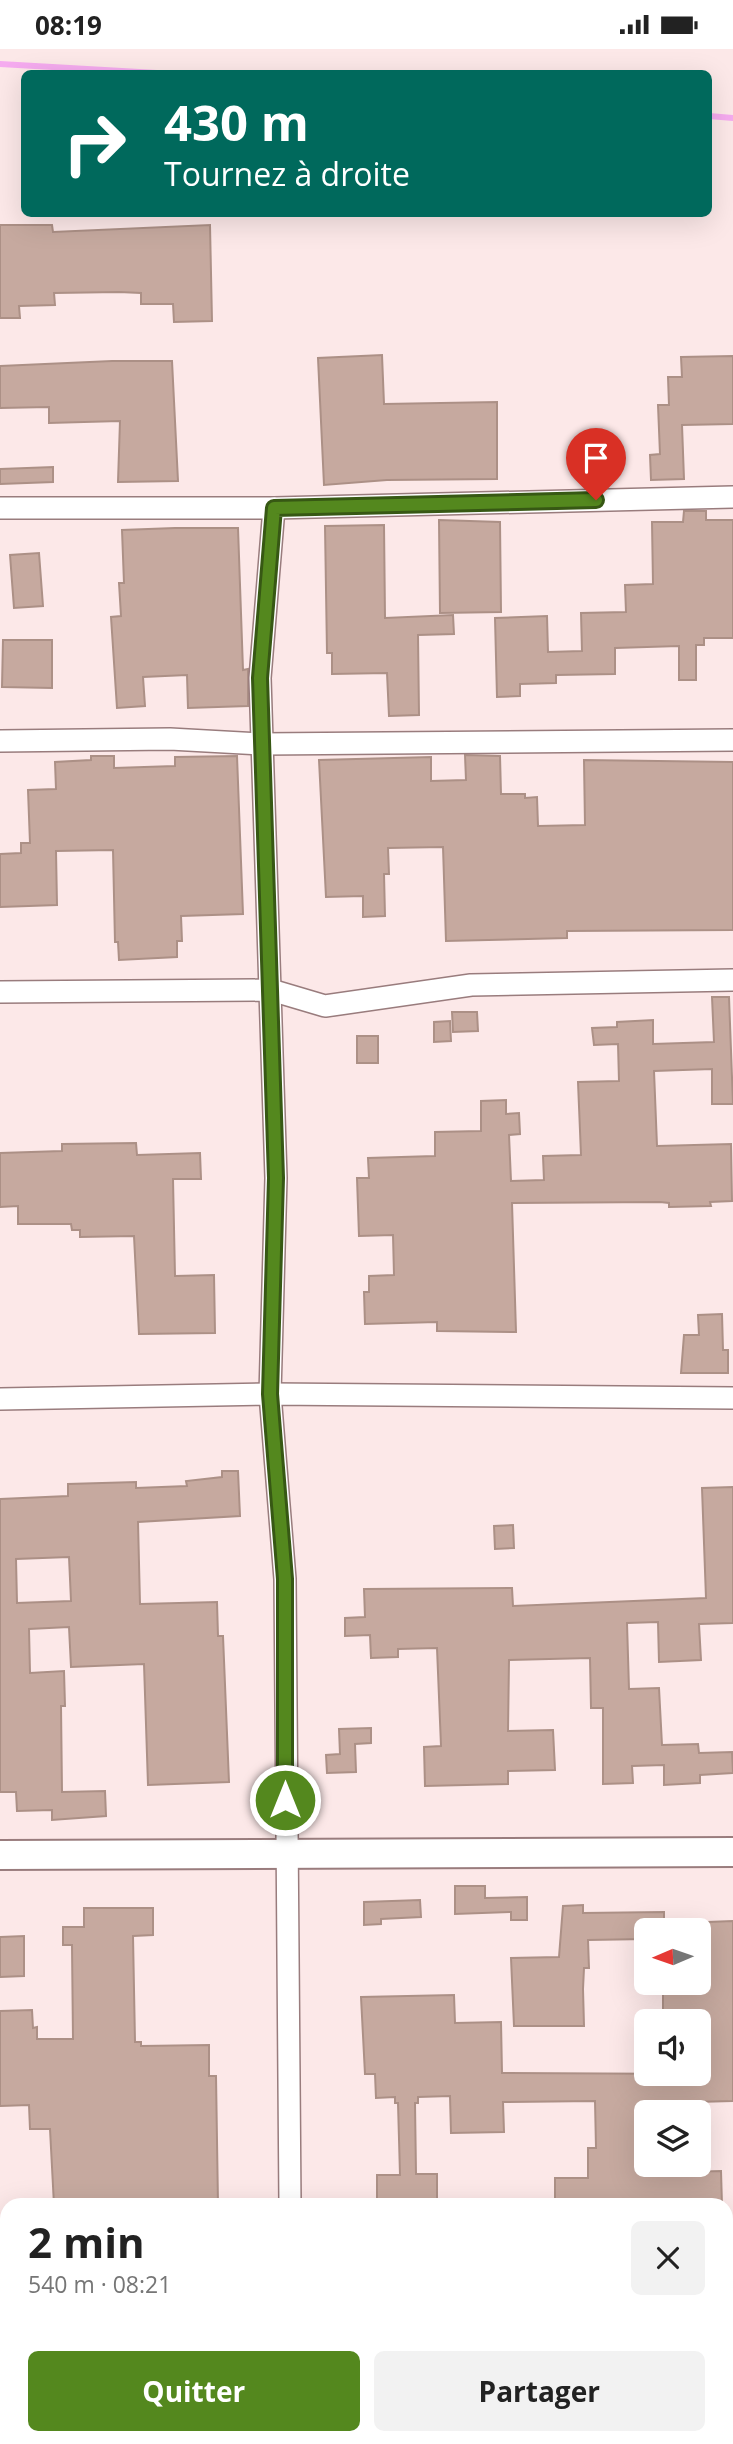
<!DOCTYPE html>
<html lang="fr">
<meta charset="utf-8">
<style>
:root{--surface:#fff;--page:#f2f2f2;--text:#222;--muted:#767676;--accent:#54881e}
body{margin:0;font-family:"Open Sans",sans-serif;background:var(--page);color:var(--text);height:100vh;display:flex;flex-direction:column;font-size:26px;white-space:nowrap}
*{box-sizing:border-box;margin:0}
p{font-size:23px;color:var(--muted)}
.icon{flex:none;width:38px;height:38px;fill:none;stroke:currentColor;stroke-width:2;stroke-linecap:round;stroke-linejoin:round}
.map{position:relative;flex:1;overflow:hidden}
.side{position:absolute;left:0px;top:2149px;width:733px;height:247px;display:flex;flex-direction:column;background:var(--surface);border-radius:21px 21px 0 0;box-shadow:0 7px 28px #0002}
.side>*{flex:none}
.guide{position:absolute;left:21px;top:21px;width:691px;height:147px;border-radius:10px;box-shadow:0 7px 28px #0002;background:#00695c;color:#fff;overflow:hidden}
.needle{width:46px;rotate:268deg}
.buttons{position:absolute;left:634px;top:1869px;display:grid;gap:14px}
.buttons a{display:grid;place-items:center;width:77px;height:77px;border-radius:10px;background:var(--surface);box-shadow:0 7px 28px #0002;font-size:35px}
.pin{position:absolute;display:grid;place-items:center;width:60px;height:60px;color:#fff;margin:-72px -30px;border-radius:50% 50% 50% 0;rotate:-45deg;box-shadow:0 0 7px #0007}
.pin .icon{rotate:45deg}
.me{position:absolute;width:77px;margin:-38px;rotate:0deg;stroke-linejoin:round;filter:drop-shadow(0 0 5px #0008)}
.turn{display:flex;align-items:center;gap:24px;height:147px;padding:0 28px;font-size:32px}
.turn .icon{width:91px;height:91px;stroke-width:2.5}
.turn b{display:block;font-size:49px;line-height:60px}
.round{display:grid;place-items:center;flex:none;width:74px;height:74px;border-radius:10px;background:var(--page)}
.head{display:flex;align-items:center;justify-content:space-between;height:119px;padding:0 28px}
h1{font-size:42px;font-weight:700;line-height:52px}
.cta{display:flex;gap:14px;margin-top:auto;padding:14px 28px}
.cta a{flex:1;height:80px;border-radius:10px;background:var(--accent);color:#fff;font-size:28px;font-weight:700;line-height:80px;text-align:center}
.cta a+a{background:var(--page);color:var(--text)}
.status{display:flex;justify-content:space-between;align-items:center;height:49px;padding:0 35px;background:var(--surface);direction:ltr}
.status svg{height:19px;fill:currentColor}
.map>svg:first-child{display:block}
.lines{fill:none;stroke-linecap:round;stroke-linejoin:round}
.stream{stroke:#f5abef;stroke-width:6}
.building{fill:#c6a99f;stroke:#ac9086;stroke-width:2;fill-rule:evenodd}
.street-casing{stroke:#997c7d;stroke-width:24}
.secondary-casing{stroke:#997c7d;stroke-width:32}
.street{stroke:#fff;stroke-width:21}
.secondary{stroke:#fff;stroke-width:28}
.route-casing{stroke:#375814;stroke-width:18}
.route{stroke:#54881e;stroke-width:12}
</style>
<div class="status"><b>08:19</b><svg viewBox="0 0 49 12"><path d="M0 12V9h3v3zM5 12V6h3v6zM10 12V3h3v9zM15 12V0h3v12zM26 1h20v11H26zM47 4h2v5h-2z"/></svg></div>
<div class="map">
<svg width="733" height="2395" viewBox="0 0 733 2395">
<rect width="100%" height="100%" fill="#fce8e8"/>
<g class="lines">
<g class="stream">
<polyline points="0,15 157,24"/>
<polyline points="709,67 733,69"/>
</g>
</g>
<g class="building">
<polygon points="0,176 52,176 53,183 210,176 212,272 174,273 173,255 141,255 141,244 119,243 54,244 55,256 19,257 20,269 0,269"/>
<polygon points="382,306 384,355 497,353 497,430 387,431 324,436 318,309"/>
<polygon points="733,307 733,375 682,376 684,430 651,431 650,406 660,405 658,356 669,356 668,328 682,328 681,308"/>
<polygon points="112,312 172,312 178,432 118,433 120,372 49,374 49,358 0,359 0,317"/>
<polygon points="53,418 53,433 0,435 0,420"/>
<polygon points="684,462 706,462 706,471 733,471 733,589 704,589 704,596 696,596 696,631 679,631 679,597 615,599 615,625 556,626 556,634 520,635 520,647 497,648 495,569 547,567 548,603 582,602 581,564 626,563 625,536 653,535 652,473 683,473"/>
<polygon points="439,471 500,473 501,563 440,564"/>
<polygon points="384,476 385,569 453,566 454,585 418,586 419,666 389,667 387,624 332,625 332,604 327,604 325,477"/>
<polygon points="175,479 238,479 243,621 248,620 248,657 188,659 187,626 143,628 145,657 117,659 111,568 121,567 119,534 124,534 122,481"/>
<polygon points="39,504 43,557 14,559 10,506"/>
<polygon points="3,591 52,591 52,639 2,638"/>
<polygon points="465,706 500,707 501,745 525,745 525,749 537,748 538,777 585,776 584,711 733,713 733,881 567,882 567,889 446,892 443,798 388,799 389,825 384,825 385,867 363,868 363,847 326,848 319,711 431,708 431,732 466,731"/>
<polygon points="91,707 114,707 114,719 175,717 175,708 237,707 243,865 181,867 182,892 177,892 177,908 119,911 118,893 115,893 113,801 56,802 57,856 0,858 0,805 21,804 21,794 30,794 28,741 56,740 55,713 91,711"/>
<polygon points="712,948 729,948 733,1055 712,1055 712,1020 654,1022 657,1097 731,1095 732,1152 710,1153 711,1157 669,1158 669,1154 660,1153 512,1154 516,1283 437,1282 437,1273 365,1275 364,1243 369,1243 369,1227 394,1226 393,1186 359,1187 357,1129 369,1129 368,1109 435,1107 435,1083 481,1082 481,1052 506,1051 506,1065 519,1064 520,1085 509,1086 511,1132 544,1131 543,1107 581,1106 578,1033 619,1032 618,995 594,996 592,979 617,978 617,973 653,971 653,995 714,993"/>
<polygon points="452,963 477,963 478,982 453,983"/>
<polygon points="450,972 451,992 434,993 434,973"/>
<rect x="357" y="987" width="21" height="27"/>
<polygon points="136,1094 137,1106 200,1104 201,1130 173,1130 175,1227 214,1226 215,1284 139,1285 134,1187 80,1188 80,1181 72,1181 71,1175 18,1175 18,1157 0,1158 0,1104 62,1102 62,1095"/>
<polygon points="722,1265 723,1301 728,1301 728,1324 681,1324 684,1286 699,1286 698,1266"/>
<path d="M222 1422H238L240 1467 138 1473 140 1555 217 1553 218 1587H223L229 1733 148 1736 144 1615 71 1618 69 1578 29 1580 30 1624 64 1622 65 1657H61L62 1743 105 1742 106 1767 52 1771V1761L17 1762 16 1743H0V1450L68 1447V1435L136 1433V1439L187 1437 186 1432 222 1428ZM69 1508 71 1552 17 1554 16 1510Z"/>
<polygon points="733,1438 733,1574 699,1575 701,1611 659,1613 658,1573 627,1574 629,1640 659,1639 662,1696 698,1695 699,1704 732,1703 733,1724 700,1726 700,1734 664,1736 664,1716 632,1717 633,1734 603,1735 603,1659 591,1659 590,1609 509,1611 508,1682 553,1681 555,1721 508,1722 508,1735 425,1737 424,1698 441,1697 437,1599 398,1600 398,1608 371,1609 370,1586 345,1587 345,1569 365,1568 364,1540 512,1539 513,1557 706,1549 702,1439"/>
<polygon points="513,1476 514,1499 495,1500 494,1477"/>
<polygon points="371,1679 371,1694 355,1695 356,1723 327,1724 326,1706 340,1705 339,1680"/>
<polygon points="455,1837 485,1837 485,1849 527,1848 527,1871 511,1871 511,1863 455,1865"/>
<polygon points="420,1851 421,1868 381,1870 381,1875 364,1876 364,1853"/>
<polygon points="583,1856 583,1864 664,1863 664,1881 646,1881 646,1890 588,1891 589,1919 584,1919 583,1940 584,1977 514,1977 511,1909 559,1908 563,1857"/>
<polygon points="84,1859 153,1859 153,1886 133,1887 135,1993 141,1993 141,1997 209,1996 209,2027 216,2027 218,2156 54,2156 50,2080 30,2080 29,2056 0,2057 0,1962 32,1961 33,1979 37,1978 37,1990 73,1990 72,1896 63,1896 63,1878 84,1878"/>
<polygon points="733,1872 733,2052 657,2054 657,2063 646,2063 647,2124 721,2122 722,2156 555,2156 555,2129 588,2129 588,2099 596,2099 595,2052 503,2053 504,2083 451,2084 450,2047 418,2048 418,2054 415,2054 416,2125 437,2125 437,2156 377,2156 377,2126 400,2126 398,2054 395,2054 395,2048 376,2049 375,2025 365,2025 361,1948 454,1946 455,1974 501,1973 502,2024 698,2025 698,1972 663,1972 663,1934 698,1934 698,1888 709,1888 708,1873"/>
<polygon points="24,1887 24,1927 0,1928 0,1888"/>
</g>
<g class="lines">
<g class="street-casing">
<g id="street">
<polyline points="0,459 274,459 733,448"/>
<polyline points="274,459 260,629 276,1129 270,1345 285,1530 290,2156"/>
<polyline points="0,692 170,690 262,695 733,691"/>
<polyline points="0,943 271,941 325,957 471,936 733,931"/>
<polyline points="0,1350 270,1345 733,1349"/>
<polyline points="726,2252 733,2252"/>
<polyline points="0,2253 7,2253"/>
<polyline points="293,2389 293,2395"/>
</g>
</g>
<g class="secondary-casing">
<polyline id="secondary" points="0,1806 733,1803"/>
</g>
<use href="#street" class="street"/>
<use href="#secondary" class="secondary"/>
</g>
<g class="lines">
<g class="route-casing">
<polyline id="route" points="285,1751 285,1530 270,1345 276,1129 260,629 274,459 596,451"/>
</g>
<use href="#route" class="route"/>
</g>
</svg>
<div class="buttons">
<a><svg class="needle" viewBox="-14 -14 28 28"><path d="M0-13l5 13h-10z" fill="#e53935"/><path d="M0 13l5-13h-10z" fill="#767676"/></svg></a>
<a><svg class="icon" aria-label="sound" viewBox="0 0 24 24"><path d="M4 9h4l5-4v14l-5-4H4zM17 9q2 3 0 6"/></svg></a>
<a><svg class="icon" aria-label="layers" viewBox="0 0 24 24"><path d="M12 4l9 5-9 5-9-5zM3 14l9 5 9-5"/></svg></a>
</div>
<div class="pin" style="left:596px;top:451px;background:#d93025"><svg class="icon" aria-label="arrive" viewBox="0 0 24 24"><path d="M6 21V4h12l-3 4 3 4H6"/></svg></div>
<svg class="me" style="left:285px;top:1751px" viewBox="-20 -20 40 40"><circle r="17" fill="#54881e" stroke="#fff" stroke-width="3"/><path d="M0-11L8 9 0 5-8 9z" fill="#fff"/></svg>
<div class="guide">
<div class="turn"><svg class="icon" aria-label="right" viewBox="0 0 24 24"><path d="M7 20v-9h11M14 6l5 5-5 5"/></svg><div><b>430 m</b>Tournez à droite</div></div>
</div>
<section class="side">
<div class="head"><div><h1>2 min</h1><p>540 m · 08:21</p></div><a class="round"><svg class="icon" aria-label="close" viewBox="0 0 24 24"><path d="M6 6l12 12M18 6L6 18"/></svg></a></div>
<div class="cta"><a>Quitter</a><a>Partager</a></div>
</section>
</div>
